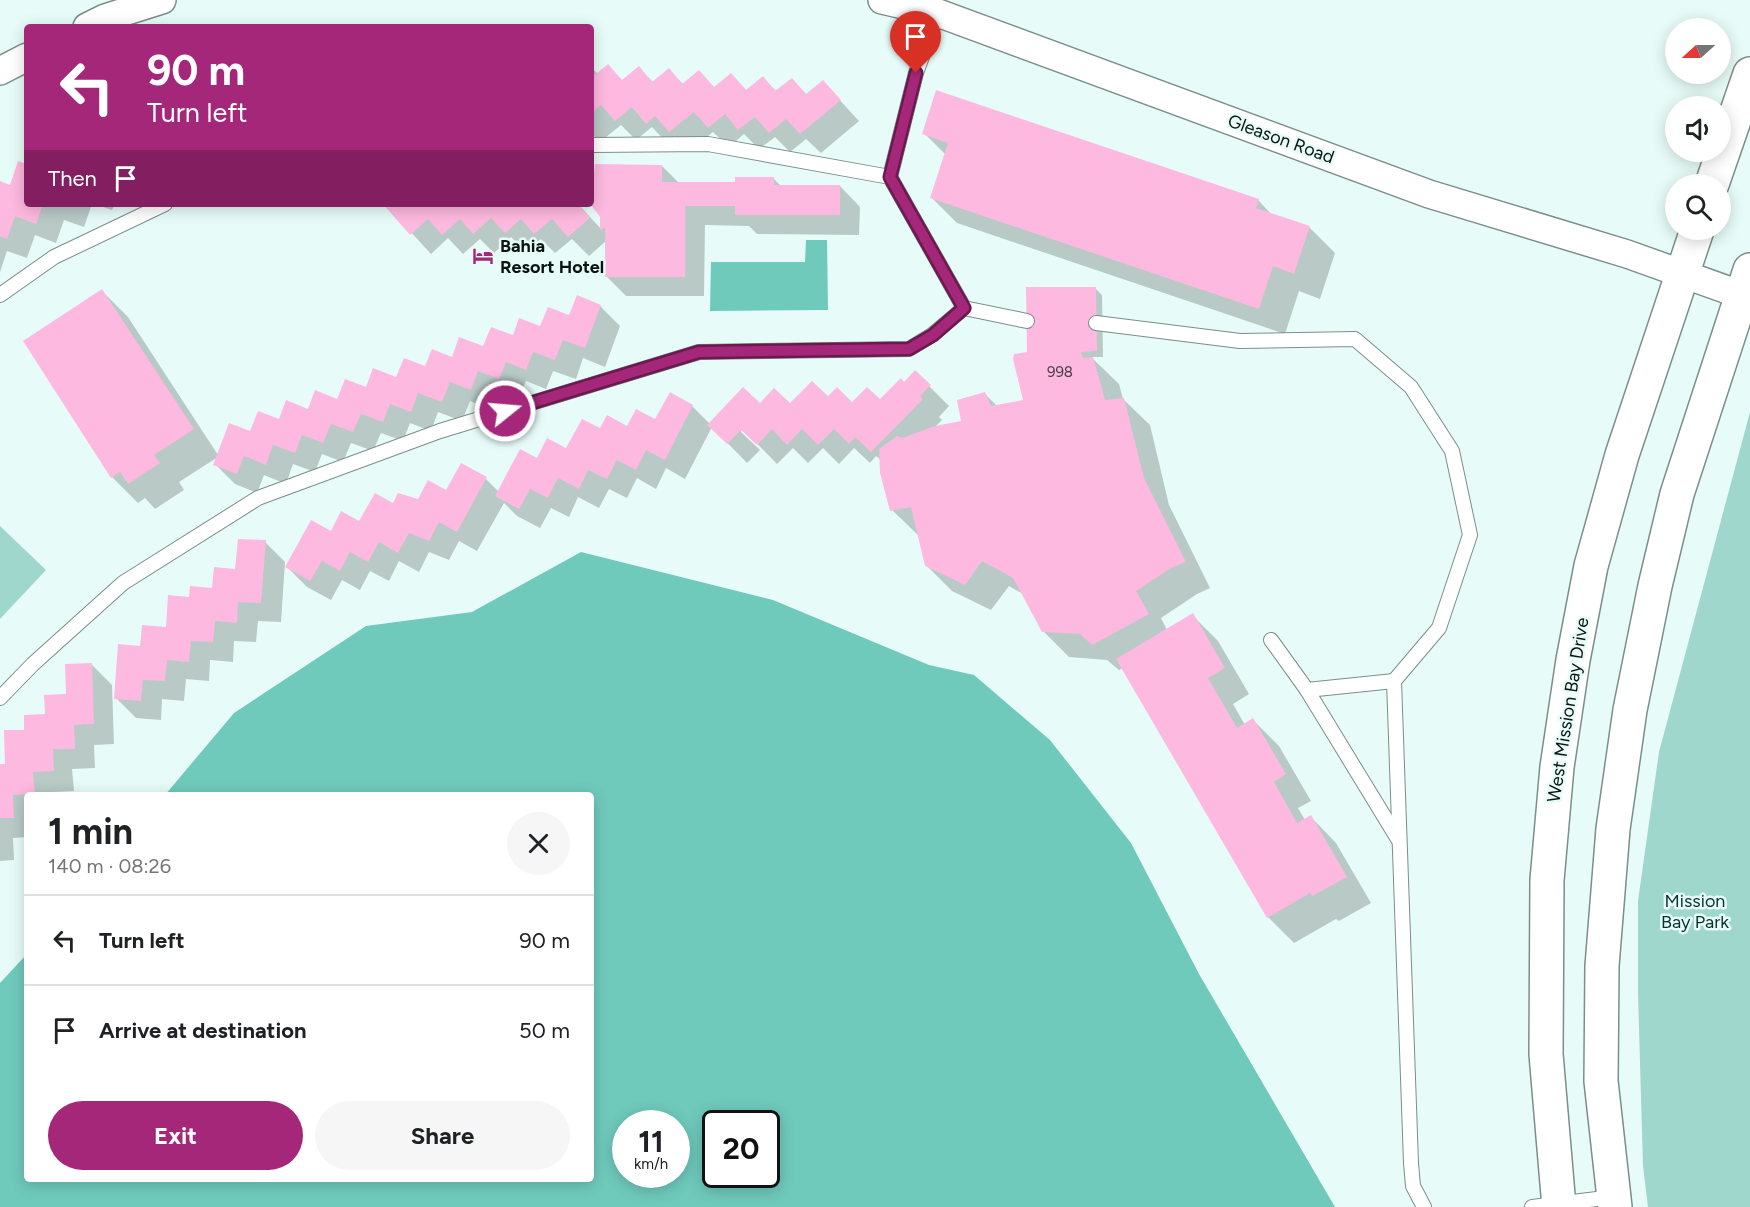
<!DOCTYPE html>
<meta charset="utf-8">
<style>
:root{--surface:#fff;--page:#f6f6f6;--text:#202124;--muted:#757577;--line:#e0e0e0;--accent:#a4277a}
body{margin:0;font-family:Figtree,sans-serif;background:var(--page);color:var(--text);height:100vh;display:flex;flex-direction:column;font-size:22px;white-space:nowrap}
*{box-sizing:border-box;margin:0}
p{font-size:20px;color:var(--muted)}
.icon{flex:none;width:33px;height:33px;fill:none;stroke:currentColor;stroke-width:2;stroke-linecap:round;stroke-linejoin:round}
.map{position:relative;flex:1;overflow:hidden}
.side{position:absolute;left:24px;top:792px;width:570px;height:390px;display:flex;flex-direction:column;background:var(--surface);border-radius:6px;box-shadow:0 3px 15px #0003}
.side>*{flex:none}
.top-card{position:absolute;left:24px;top:24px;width:570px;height:183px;border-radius:6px;box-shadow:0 3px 15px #0003;background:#a4277a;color:#fff;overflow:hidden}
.needle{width:39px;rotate:249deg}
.tools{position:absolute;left:1665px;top:18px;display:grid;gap:12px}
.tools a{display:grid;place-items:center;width:66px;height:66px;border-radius:50%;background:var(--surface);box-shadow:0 3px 15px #0003;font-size:30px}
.speed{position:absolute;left:612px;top:1110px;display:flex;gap:12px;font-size:30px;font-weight:700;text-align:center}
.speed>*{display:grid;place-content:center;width:78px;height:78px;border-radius:50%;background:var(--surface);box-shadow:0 3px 15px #0003;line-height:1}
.speed small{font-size:15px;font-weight:400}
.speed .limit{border:3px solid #111;border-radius:9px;background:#fff;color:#111}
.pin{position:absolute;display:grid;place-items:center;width:51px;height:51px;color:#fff;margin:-62px -26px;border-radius:50% 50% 50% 0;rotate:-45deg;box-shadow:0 0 6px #0007}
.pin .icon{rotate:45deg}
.me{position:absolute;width:66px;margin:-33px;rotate:73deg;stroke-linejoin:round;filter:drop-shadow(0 0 4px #0008)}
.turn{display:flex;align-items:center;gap:21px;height:126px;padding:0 24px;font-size:27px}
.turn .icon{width:78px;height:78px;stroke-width:2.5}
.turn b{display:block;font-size:42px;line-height:51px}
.then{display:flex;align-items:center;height:57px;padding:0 24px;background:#0003;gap:12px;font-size:22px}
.round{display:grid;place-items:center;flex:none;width:63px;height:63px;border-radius:32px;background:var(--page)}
.overview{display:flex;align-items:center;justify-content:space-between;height:102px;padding:0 24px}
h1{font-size:36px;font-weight:700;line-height:45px}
.button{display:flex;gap:12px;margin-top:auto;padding:12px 24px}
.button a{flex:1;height:69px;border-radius:36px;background:var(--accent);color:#fff;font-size:24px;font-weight:700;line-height:69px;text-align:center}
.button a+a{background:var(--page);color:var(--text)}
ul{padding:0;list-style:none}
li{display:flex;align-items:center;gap:18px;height:90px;padding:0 24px;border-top:2px solid var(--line)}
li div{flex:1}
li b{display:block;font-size:22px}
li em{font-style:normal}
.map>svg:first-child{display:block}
.green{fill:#9fd7cd}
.water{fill:#6fcabc;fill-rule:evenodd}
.shadow{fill:#0003}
.building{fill:#fdb9df}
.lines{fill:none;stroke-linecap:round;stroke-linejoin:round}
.lane-casing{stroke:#7b8e8a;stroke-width:16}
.street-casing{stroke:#7b8e8a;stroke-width:30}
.primary-casing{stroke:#7b8e8a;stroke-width:36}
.lane{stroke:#fff;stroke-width:14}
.street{stroke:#fff;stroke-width:27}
.primary{stroke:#fff;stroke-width:33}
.route-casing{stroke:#6b194f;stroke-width:15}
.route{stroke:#a4277a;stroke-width:10}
.labels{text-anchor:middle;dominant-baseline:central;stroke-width:5;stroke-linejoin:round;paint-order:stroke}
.number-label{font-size:15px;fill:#483d45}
.street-label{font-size:18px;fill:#0c1412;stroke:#e7fcf8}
.poi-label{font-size:18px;font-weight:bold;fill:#0c1412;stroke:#e7fcf8;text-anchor:start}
.park-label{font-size:18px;fill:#05332d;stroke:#e7fcf8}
</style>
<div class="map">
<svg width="1750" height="1207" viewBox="0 0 1750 1207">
<rect width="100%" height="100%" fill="#e7fcf8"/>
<g class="green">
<polygon points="1750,412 1750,1207 1648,1207 1643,1166 1638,993 1638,901 1659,752"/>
<polygon points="0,526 46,570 0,619"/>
</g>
<g class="water">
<polygon points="806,240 827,240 828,310 710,311 711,262 805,262"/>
<path d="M581 552 773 600 929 665 974 675 1050 740 1131 843 1199 974 1335 1207H0V983L27 954V1179H591V795H165L234 713 366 626 472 612ZM626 1124H676V1174H626ZM716 1124H766V1174H716Z"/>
</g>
<g class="shadow">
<polygon points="608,66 623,81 639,68 654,83 669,70 684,85 699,72 715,88 731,75 747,91 763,78 777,92 792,80 807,95 823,82 859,121 821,153 806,139 790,152 775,137 759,149 744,134 729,147 713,132 690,151 675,136 667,143 652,127 636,140 621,125 600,142 591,133 591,67 598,74"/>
<polygon points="924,133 1258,200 1272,215 1309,227 1335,253 1320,299 1299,291 1285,334 957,223 931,197 946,155"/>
<polygon points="27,166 27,204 92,204 84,227 64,220 56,243 35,235 27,258 7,251 0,272 0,183 11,187"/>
<polygon points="662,166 679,183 736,183 774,179 781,186 840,186 860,207 859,235 757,234 749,226 705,225 704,296 626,296 606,276 606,241 589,256 572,239 555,253 541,239 526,252 511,237 494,253 480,239 463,254 448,238 431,254 385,204 578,204 602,230 601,217 591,202 591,176"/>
<polygon points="94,204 115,204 112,210"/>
<polygon points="1095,288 1102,295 1103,357 1091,357 1119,384 1123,399 1150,425 1169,505 1210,588 1197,594 1161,618 1167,630 1192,615 1218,641 1249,694 1233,704 1245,725 1253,720 1279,746 1311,801 1298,808 1305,820 1311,817 1336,843 1371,903 1339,921 1336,919 1294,943 1268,917 1123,668 1119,670 1107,660 1069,657 1043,631 1023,594 1009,586 991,610 952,591 926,565 919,536 892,510 881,460 876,456 870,463 854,448 839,464 823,448 808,463 793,448 777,464 741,427 741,432 760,450 747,463 712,427 685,479 666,468 656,489 637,478 627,498 609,489 599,508 578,497 569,517 551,508 540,528 517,516 504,503 477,551 459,541 449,560 429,552 419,572 399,561 389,581 370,571 360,590 342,580 331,600 307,587 287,567 331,533 360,523 394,505 419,501 486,479 499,492 538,460 567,450 601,430 628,428 656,421 692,406 710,424 760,405 790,405 828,398 852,404 880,401 904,384 915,372 949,406 939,417 942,420 934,428 962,422 985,394 998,407 1025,401 1031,355"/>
<polygon points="102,291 128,317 218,455 251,433 279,421 600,306 620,326 605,367 583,358 576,379 553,371 546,389 526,381 519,398 498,390 491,409 470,401 462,421 438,412 431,431 410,423 403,441 381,433 373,451 351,443 343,462 322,454 315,472 293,464 286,484 264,475 257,493 235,484 215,464 218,457 179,482 184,490 155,509 145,498 138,503 112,477"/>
<polygon points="265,542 285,562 281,622 258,621 256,642 234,641 233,662 210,660 209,681 186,679 184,701 162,699 161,720 136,718 116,698 141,647 167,628 191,599 214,589 237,570"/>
<polygon points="92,665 112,685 114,744 94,745 95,768 72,769 74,791 53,792 53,795 27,795 27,837 13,838 14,860 0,861 0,765 7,765 26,731 47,716 68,695"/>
</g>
<g class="building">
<polygon points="608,64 622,80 639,66 652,82 669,68 682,84 699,70 714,87 731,73 746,90 763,76 775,91 792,78 806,94 823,80 841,100 800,134 786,119 769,133 755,117 738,130 725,114 708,128 694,112 669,132 655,116 646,124 632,107 615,121 601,105 591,113 591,78"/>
<polygon points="936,90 1259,199 1256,208 1310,226 1294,274 1273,266 1259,309 930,198 948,143 922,134"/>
<polygon points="18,161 27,164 27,204 43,204 36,224 15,216 7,239 0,236 0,181 10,185"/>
<polygon points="595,164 662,165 662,182 735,182 735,177 774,177 774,185 840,185 840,215 735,215 735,206 685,206 685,277 605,277 605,228 600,229 600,217 591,205 591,174 594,174"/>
<polygon points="383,204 578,204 590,218 568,237 552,219 534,234 521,219 505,233 491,218 473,234 460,219 442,235 428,219 410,235"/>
<polygon points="1026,287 1096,287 1097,351 1081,352 1083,358 1093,357 1105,400 1124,398 1144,478 1186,562 1171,568 1136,591 1149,614 1092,645 1080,634 1042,632 1013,578 982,561 965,585 925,566 911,507 890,511 880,473 879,449 897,436 902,438 935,426 961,421 957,400 985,392 991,406 1023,400 1013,359 1014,354 1027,352"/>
<polygon points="102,289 194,429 154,455 160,463 128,484 120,472 111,478 23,341"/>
<polygon points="577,295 601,305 585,348 563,340 555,360 533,352 526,370 506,362 499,379 478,371 471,390 450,382 442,402 418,393 411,412 390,404 383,422 361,414 353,432 331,424 323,443 302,435 295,453 273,445 266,465 244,456 237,474 213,465 229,423 250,431 258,411 279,419 286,400 308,409 315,390 337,399 345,379 366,387 373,368 396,377 404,358 425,366 432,349 452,357 459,337 483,346 491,327 513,335 519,318 540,326 548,307 569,315"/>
<polygon points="915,370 931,385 920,396 923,399 871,452 855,437 849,444 834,429 818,445 802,429 787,445 772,429 757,445 741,430 727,444 707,425 743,387 760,403 774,388 790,403 812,381 828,396 837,387 852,402 867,387 880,399 901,378 904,382"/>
<polygon points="670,392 693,405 665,460 646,450 636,470 617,460 607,479 588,470 579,489 558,478 548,498 530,489 519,509 495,496 520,449 537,458 547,438 566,448 582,419 600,428 607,415 627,426 636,409 655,419"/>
<polygon points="461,463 487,477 457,532 439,522 429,541 409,533 398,553 379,542 368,562 350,552 340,571 322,561 310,581 285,567 311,520 331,531 341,511 359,521 375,493 393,503 398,493 418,499 428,480 446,490"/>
<polygon points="238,539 266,540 261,603 238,602 237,623 215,621 213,642 191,641 189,662 167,660 165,681 143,680 141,701 114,699 118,644 140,646 142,625 166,627 168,595 189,597 190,586 212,588 214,567 235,569"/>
<polygon points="1193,613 1225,668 1208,678 1237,728 1253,718 1286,774 1274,782 1297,823 1311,815 1347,877 1312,896 1310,893 1267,918 1116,659"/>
<polygon points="92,663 94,724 74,725 75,749 53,749 54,771 33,772 35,794 13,795 14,818 0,818 0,764 5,764 4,730 24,730 24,715 45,714 44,695 66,694 65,664"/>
</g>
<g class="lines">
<g class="lane-casing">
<g id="lane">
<polyline points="591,145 708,144 890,177 964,308"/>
<polyline points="890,177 916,73 938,13"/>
<polyline points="0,295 54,257 165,204"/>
<polyline points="1096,323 1240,341 1355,339 1411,387 1452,451 1470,535 1439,628 1394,681 1411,1163 1413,1186 1424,1207"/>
<polyline points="1271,640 1307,690 1394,681"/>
<polyline points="1307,690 1398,839"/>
<polyline points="0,698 33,664 123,583 258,498 440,431 699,352 909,349 932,335 964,308 1027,321"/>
<polyline points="1532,1207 1613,1197"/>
</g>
</g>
<g class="street-casing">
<g id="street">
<polyline points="882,0 938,13 1429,194 1627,254 1750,298"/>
<polyline points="87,27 105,18 162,0"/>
<polyline points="0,71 27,57"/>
</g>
</g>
<g class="primary-casing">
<g id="primary">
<polyline points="1712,184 1750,74"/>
<polyline points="1559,1207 1546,1054 1547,880 1557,767 1573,660 1591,566 1622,455 1697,230"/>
<polyline points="1615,1207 1601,1081 1602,966 1613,829 1630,710 1655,586 1677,494 1750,270"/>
</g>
</g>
<use href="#lane" class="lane"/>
<use href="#street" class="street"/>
<use href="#primary" class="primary"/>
</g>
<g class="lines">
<g class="route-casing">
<polyline id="route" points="505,411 699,352 909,349 933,335 964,308 890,177 916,73"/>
</g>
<use href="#route" class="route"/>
</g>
<defs>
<g id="hotel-bare" transform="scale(1.62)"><path d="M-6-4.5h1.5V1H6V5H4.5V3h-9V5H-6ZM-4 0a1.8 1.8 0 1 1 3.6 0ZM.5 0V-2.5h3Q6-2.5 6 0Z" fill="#a4277a" stroke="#e7fcf8" stroke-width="2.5" paint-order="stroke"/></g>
</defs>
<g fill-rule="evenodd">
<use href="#hotel-bare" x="483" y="256"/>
</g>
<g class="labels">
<g class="number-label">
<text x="1060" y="372">998</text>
</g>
<g class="street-label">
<text transform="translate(1281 139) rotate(20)">Gleason Road</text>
<text transform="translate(1568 710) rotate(-81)">West Mission Bay Drive</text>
</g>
<g class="poi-label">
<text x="500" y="246">Bahia<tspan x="500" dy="21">Resort Hotel</tspan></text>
</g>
<g class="park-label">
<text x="1695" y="901">Mission<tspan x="1695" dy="21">Bay Park</tspan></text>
</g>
</g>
</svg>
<div class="tools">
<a><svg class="needle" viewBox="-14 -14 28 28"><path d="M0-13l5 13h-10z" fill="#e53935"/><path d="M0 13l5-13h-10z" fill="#757577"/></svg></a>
<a><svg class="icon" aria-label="sound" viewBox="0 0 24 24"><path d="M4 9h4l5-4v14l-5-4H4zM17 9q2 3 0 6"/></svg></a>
<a><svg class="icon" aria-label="search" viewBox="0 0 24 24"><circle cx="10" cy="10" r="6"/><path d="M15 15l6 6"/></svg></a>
</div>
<div class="speed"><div>11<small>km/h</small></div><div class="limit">20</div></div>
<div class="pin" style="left:916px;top:73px;background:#d93025"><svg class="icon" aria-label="arrive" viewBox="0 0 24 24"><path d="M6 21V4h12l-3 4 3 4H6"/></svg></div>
<svg class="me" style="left:505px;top:411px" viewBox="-20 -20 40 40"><circle r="17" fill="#a4277a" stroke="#fff" stroke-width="3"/><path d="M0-11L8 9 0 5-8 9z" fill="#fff"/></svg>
<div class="top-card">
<div class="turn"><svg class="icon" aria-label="left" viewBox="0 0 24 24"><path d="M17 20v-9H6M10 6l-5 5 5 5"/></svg><div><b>90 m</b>Turn left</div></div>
<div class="then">Then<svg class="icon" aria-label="arrive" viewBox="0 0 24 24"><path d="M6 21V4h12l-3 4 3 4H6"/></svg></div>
</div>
<section class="side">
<div class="overview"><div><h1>1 min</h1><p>140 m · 08:26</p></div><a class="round"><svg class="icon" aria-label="close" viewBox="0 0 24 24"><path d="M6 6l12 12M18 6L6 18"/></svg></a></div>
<ul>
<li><svg class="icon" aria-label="left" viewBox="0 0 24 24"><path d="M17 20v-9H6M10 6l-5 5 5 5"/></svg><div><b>Turn left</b></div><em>90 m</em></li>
<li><svg class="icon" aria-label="arrive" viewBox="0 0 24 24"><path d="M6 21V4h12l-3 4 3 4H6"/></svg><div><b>Arrive at destination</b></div><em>50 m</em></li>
</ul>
<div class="button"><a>Exit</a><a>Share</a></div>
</section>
</div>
